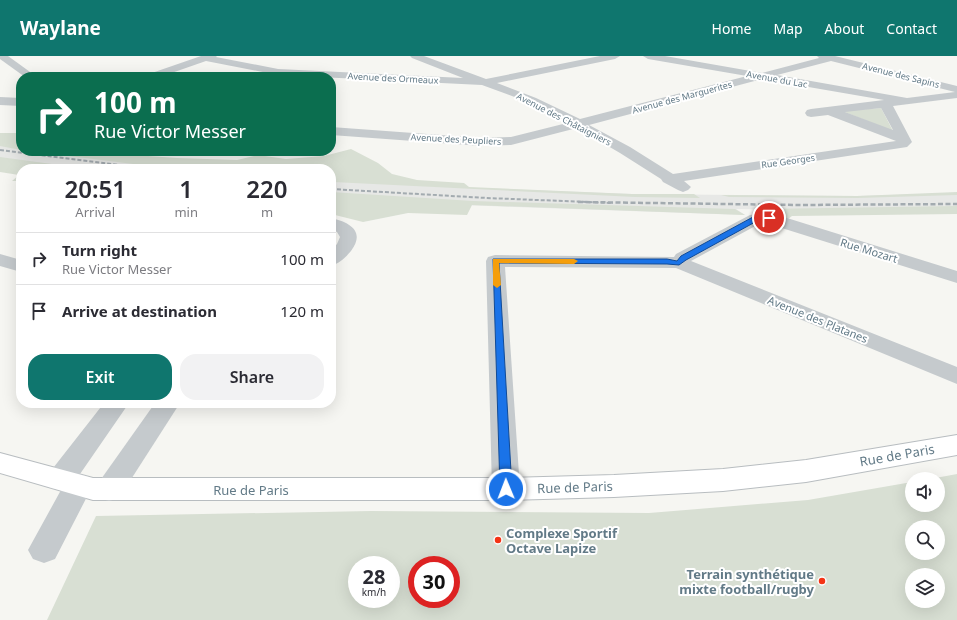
<!DOCTYPE html>
<meta charset="utf-8">
<style>
:root{--surface:#fff;--page:#f2f2f3;--text:#2b2b33;--muted:#7c7c81;--line:#e1e1e2;--accent:#0f766e}
body{margin:0;font-family:"Noto Sans",sans-serif;background:var(--page);color:var(--text);height:100vh;display:flex;flex-direction:column;font-size:15px;white-space:nowrap}
*{box-sizing:border-box;margin:0}
p{font-size:13px;color:var(--muted)}
.icon{flex:none;width:22px;height:22px;fill:none;stroke:currentColor;stroke-width:2;stroke-linecap:round;stroke-linejoin:round}
.map{position:relative;flex:1;overflow:hidden}
.panel{position:absolute;left:16px;top:108px;width:320px;height:244px;display:flex;flex-direction:column;background:var(--surface);border-radius:16px;box-shadow:0 4px 16px #0002}
.panel>*{flex:none}
.hud{position:absolute;left:16px;top:16px;width:320px;height:84px;border-radius:16px;box-shadow:0 4px 16px #0002;background:#0b6e4f;color:#fff;overflow:hidden}
.controls{position:absolute;left:905px;top:416px;display:grid;gap:8px}
.controls a{display:grid;place-items:center;width:40px;height:40px;border-radius:50%;background:var(--surface);box-shadow:0 4px 16px #0002;font-size:20px}
.speed{position:absolute;left:348px;top:500px;display:flex;gap:8px;font-size:20px;font-weight:700;text-align:center}
.speed>*{display:grid;place-content:center;width:52px;height:52px;border-radius:50%;background:var(--surface);box-shadow:0 4px 16px #0002;line-height:1}
.speed small{font-size:10px;font-weight:400}
.speed .limit{border:6px solid #d22;background:#fff;color:#111}
.pin{position:absolute;display:grid;place-items:center;width:34px;height:34px;color:#fff;margin:-17px;border:2px solid #fff;border-radius:50%;box-shadow:0 1px 4px #0007}
.me{position:absolute;width:44px;margin:-22px;rotate:359deg;stroke-linejoin:round;filter:drop-shadow(0 0 3px #0008)}
.turn{display:flex;align-items:center;gap:14px;height:84px;padding:0 12px;font-size:18px}
.turn .icon{width:52px;height:52px;stroke-width:2.5}
.turn b{display:block;font-size:28px;line-height:34px}
.eta{display:flex;justify-content:space-evenly;align-items:center;height:68px;text-align:center}
.eta b{font-size:24px;font-weight:600;line-height:28px}
.primary-button{display:flex;gap:8px;margin-top:auto;padding:8px 12px}
.primary-button a{flex:1;height:46px;border-radius:16px;background:var(--accent);color:#fff;font-size:16px;font-weight:600;line-height:46px;text-align:center}
.primary-button a+a{background:var(--page);color:var(--text)}
ul{padding:0;list-style:none}
li{display:flex;align-items:center;gap:12px;height:52px;padding:0 12px;border-top:1px solid var(--line)}
li div{flex:1}
li b{display:block;font-size:15px}
li em{font-style:normal}
header{display:flex;align-items:center;gap:24px;box-sizing:border-box;height:56px;padding:0 20px;background:var(--accent);color:#fff}
header strong{font-size:19px}
nav{display:flex;gap:22px;margin-inline-start:auto;font-size:14px}
.map>svg:first-child{display:block}
.built{fill:#e7e8e6}
.green{fill:#d8dfd3;fill-rule:evenodd}
.lines{fill:none;stroke-linecap:round;stroke-linejoin:round}
.major-casing{stroke:#b8bdc0;stroke-width:2}
.minor{fill:#c5cacd;fill-rule:evenodd}
.major{fill:#fff;fill-rule:evenodd}
.rail-far1{stroke:#a3abb0;stroke-width:2;stroke-dasharray:4 2;stroke-linecap:butt}
.rail{stroke:#a3abb0;stroke-width:2.5;stroke-dasharray:5 2.5;stroke-linecap:butt}
.route{fill:#1a73e8;stroke:#114b97}
.slow{fill:#f59e0b}
.poi-dot{fill:#f43415;stroke:#fff;stroke-width:1.5}
.labels{text-anchor:middle;dominant-baseline:central;stroke-width:4;stroke-linejoin:round;paint-order:stroke}
.far-street-label{font-size:9px;fill:#627a87;stroke:#fff}
.street-label{font-size:11px;fill:#627a87;stroke:#fff}
.near-street-label{font-size:13px;fill:#627a87;stroke:#fff}
.near-poi-label{font-size:13px;font-weight:bold;fill:#627a87;stroke:#fff;text-anchor:start}
</style>
<header>
<strong>Waylane</strong>
<nav><a>Home</a><a>Map</a><a>About</a><a>Contact</a></nav>
</header>
<div class="map">
<svg width="957" height="564" viewBox="0 0 957 564">
<rect width="100%" height="100%" fill="#f6f6f2"/>
<g class="built">
<polygon points="0,87 21,90 21,95 56,95 217,113 33,113 0,107"/>
<polygon points="331,122 428,130 632,138 857,140 957,137 957,157 736,153 745,159 431,148 331,140"/>
</g>
<g class="green">
<polygon points="881,52 893,75 842,55"/>
<polygon points="0,77 21,77 21,94 0,90"/>
<polygon points="351,93 378,107 392,118 417,124 464,127 469,131 632,138 694,138 700,142 635,141 333,126 331,125 331,113 173,113 29,95 140,95 134,99 177,102 237,104 258,99 286,103 324,100"/>
<polygon points="0,101 89,113 21,113 21,125 12,125 19,119 0,116"/>
<polygon points="331,136 473,145 735,153 745,159 472,149 467,159 408,157 363,166 331,158"/>
<polygon points="957,136 957,139 857,142 729,141 721,139 857,140"/>
<polygon points="957,150 957,158 792,160 788,163 759,153"/>
<path d="M957 418V564H47L96 460 371 455 649 457 808 444 912 426V449H938V423H930ZM912 471H938V497H912ZM357 509H391V543H357ZM417 509H451V543H417ZM912 519H938V545H912Z"/>
</g>
<g class="lines">
<g class="major-casing">
<polygon id="major" points="957,379 957,399 806,426 723,435 614,441 506,444 93,444 0,417 0,397 93,422 506,422 614,419 723,413 806,404"/>
</g>
<g class="minor">
<polygon points="0,0 8,0 37,21 25,21 0,3"/>
<path d="M201 0H217L216 1 278 13 463 22 412 2 410 0H424L486 23 600 0H620L615 3 497 27 536 42 580 63 747 20 648 3 643 0H665L762 17 819 2 817 0H835L957 30V42L893 50 912 86 907 91 684 125 691 131 688 134 683 136 678 134 663 126 661 123 620 97 577 72 511 89 482 90 331 79V71L482 82 511 81 567 67 528 46 482 29 278 19 206 5 160 21H145L146 19ZM831 5 955 36 907 42 777 19ZM762 23 884 44 811 53 807 54 805 57 807 60 811 61 828 59 896 85 673 118 630 91 589 69ZM881 52 893 74 845 56Z"/>
<polygon points="0,41 21,42 21,50 0,49"/>
<polygon points="756,158 769,158 787,162 957,215 957,227 769,168 759,168 691,205 957,311 957,328 676,212 505,211 520,433 516,441 506,444 496,441 492,433 486,205 488,201 495,199 674,201 676,198 750,159"/>
<path d="M331 162C349 166 366 175 351 195 345 202 340 207 331 210V195L337 188 340 181 337 176 331 173Z"/>
<polygon points="0,198 21,204 21,216 0,210"/>
<polygon points="104,347 129,347 80,418 89,421 93,429 55,503 44,507 33,503 28,494 61,434 50,432 46,424 50,416"/>
<polygon points="155,347 180,347 119,442 109,445 99,442 95,434 99,426"/>
</g>
<use href="#major" class="major"/>
<g class="rail-far1">
<polyline points="0,94 151,113"/>
<polyline points="331,133 487,142 613,147"/>
</g>
<polyline class="rail" points="578,146 800,149 957,148"/>
</g>
<polygon class="route" points="769,160 773,162 772,164 757,165 686,204 679,209 667,208 499,207 512,433 510,436 506,438 502,436 500,433 493,203 667,203 677,205 681,200 753,161"/>
<polygon class="slow" points="493,203 574,203 578,205 574,208 499,207 501,229 497,232 493,229"/>
<g class="poi-dot">
<circle cx="498" cy="484" r="4"/>
<circle cx="822" cy="525" r="4"/>
</g>
<g class="labels">
<g class="far-street-label">
<text transform="translate(901 19) rotate(14)">Avenue des Sapins</text>
<text transform="translate(393 22) rotate(3)">Avenue des Ormeaux</text>
<text transform="translate(777 23) rotate(10)">Avenue du Lac</text>
<text transform="translate(682 41) rotate(-15)">Avenue des Marguerites</text>
<text transform="translate(564 63) rotate(27)">Avenue des Châtaigniers</text>
<text transform="translate(456 83) rotate(3)">Avenue des Peupliers</text>
<text transform="translate(788 105) rotate(-8)">Rue Georges</text>
</g>
<g class="street-label">
<text transform="translate(869 194) rotate(17)">Rue Mozart</text>
<text transform="translate(818 263) rotate(22)">Avenue des Platanes</text>
</g>
<g class="near-street-label">
<text transform="translate(897 399) rotate(-10)">Rue de Paris</text>
<text transform="translate(575 431) rotate(-2)">Rue de Paris</text>
<text x="251" y="434">Rue de Paris</text>
</g>
<g class="near-poi-label">
<text x="506" y="477">Complexe Sportif<tspan x="506" dy="15">Octave Lapize</tspan></text>
<text x="814" y="518" text-anchor="end">Terrain synthétique<tspan x="814" dy="15">mixte football/rugby</tspan></text>
</g>
</g>
</svg>
<div class="controls">
<a><svg class="icon" aria-label="sound" viewBox="0 0 24 24"><path d="M4 9h4l5-4v14l-5-4H4zM17 9q2 3 0 6"/></svg></a>
<a><svg class="icon" aria-label="search" viewBox="0 0 24 24"><circle cx="10" cy="10" r="6"/><path d="M15 15l6 6"/></svg></a>
<a><svg class="icon" aria-label="layers" viewBox="0 0 24 24"><path d="M12 4l9 5-9 5-9-5zM3 14l9 5 9-5"/></svg></a>
</div>
<div class="speed"><div>28<small>km/h</small></div><div class="limit">30</div></div>
<div class="pin" style="left:769px;top:162px;background:#d93025"><svg class="icon" aria-label="arrive" viewBox="0 0 24 24"><path d="M6 21V4h12l-3 4 3 4H6"/></svg></div>
<svg class="me" style="left:506px;top:433px" viewBox="-20 -20 40 40"><circle r="17" fill="#1a73e8" stroke="#fff" stroke-width="3"/><path d="M0-11L8 9 0 5-8 9z" fill="#fff"/></svg>
<div class="hud">
<div class="turn"><svg class="icon" aria-label="right" viewBox="0 0 24 24"><path d="M7 20v-9h11M14 6l5 5-5 5"/></svg><div><b>100 m</b>Rue Victor Messer</div></div>
</div>
<section class="panel">
<div class="eta">
<div><b>20:51</b><p>Arrival</p></div>
<div><b>1</b><p>min</p></div>
<div><b>220</b><p>m</p></div>
</div>
<ul>
<li><svg class="icon" aria-label="right" viewBox="0 0 24 24"><path d="M7 20v-9h11M14 6l5 5-5 5"/></svg><div><b>Turn right</b><p>Rue Victor Messer</p></div><em>100 m</em></li>
<li><svg class="icon" aria-label="arrive" viewBox="0 0 24 24"><path d="M6 21V4h12l-3 4 3 4H6"/></svg><div><b>Arrive at destination</b></div><em>120 m</em></li>
</ul>
<div class="primary-button"><a>Exit</a><a>Share</a></div>
</section>
</div>
